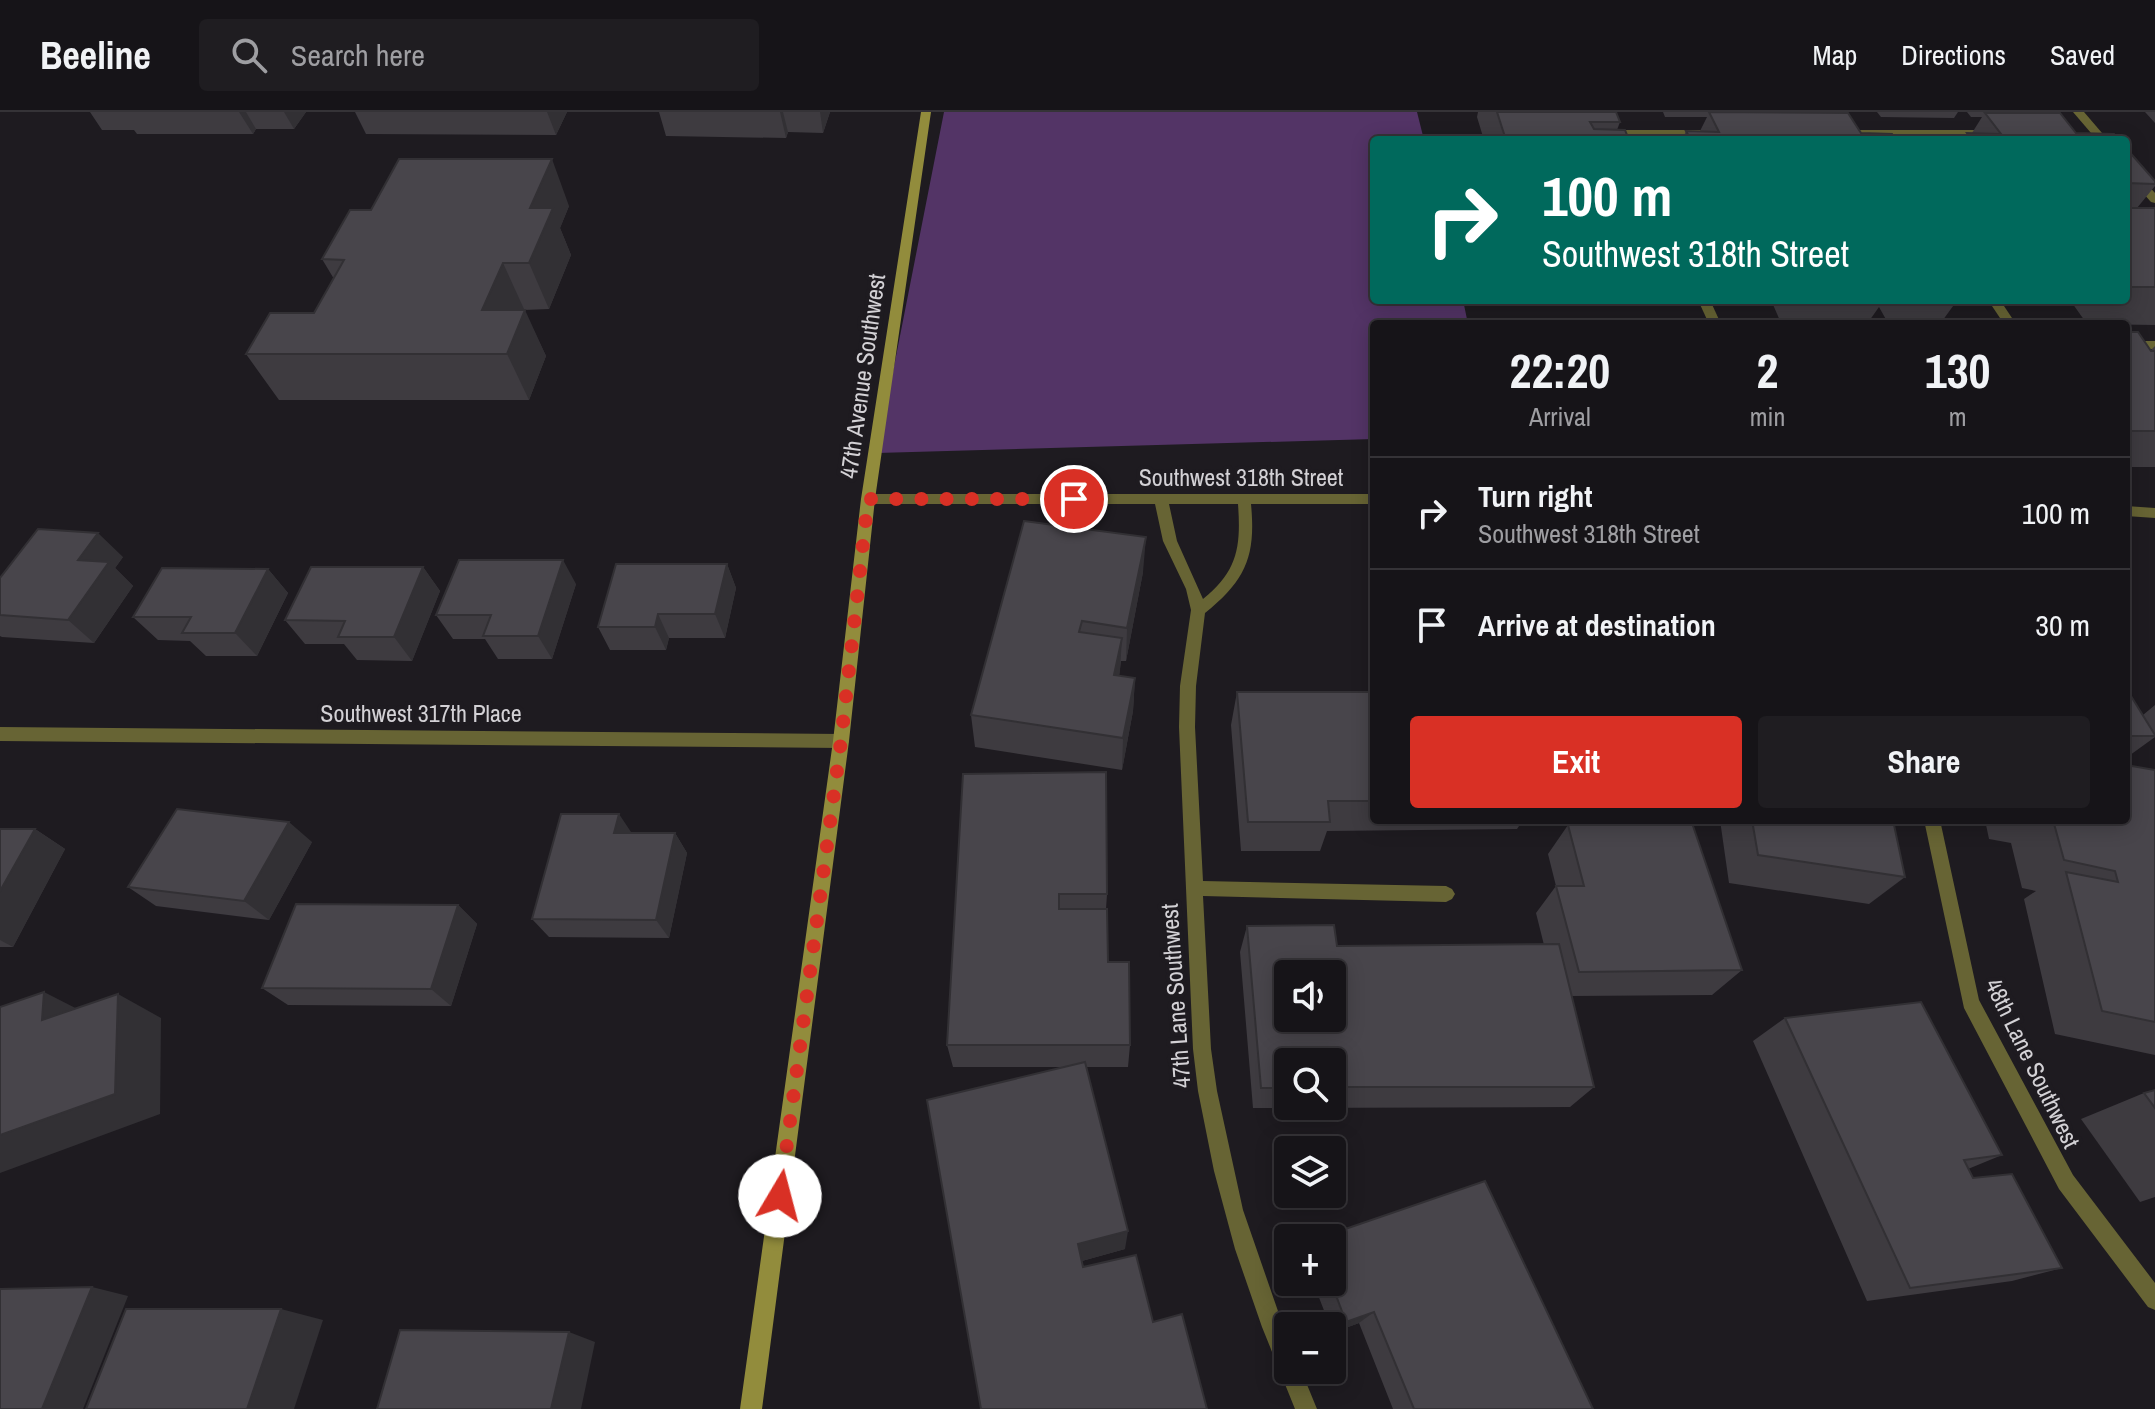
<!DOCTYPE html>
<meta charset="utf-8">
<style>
:root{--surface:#161418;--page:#1f1d21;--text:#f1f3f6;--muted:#9e9ea2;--line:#353337;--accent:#d93025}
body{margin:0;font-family:"Archivo Narrow",sans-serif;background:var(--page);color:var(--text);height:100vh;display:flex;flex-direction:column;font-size:30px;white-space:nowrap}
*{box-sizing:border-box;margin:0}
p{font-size:26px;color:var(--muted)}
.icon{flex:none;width:44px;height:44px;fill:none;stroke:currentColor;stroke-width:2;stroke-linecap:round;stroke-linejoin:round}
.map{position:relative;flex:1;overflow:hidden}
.side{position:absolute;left:1370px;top:208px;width:760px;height:504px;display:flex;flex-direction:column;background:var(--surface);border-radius:8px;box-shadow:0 4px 20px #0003,0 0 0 2px var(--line)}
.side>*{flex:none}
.top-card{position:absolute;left:1370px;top:24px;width:760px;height:168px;border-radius:8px;box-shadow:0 4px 20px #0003,0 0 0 2px var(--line);background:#00695c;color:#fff;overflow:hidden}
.tools{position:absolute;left:1274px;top:848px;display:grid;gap:16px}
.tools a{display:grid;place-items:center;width:72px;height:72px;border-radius:8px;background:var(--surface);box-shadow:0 4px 20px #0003,0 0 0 2px var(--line);font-size:40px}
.pin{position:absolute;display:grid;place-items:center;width:68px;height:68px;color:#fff;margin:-34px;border:4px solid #fff;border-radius:50%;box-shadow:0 2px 8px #0007}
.me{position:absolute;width:88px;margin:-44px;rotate:8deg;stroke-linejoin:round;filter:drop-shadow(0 0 6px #0008)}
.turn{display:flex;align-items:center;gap:28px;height:168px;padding:0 40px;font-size:36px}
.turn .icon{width:104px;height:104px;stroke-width:2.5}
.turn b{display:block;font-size:56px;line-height:68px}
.eta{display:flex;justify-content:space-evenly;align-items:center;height:136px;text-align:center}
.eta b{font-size:48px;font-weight:700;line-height:56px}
.button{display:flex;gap:16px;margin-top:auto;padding:16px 40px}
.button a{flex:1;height:92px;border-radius:8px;background:var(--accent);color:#fff;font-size:32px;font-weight:700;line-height:92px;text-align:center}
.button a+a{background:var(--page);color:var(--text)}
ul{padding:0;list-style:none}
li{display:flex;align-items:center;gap:24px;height:112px;padding:0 40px;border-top:2px solid var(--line)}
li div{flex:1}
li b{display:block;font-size:30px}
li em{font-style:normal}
header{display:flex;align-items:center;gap:48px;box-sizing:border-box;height:112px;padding:0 40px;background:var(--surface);border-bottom:2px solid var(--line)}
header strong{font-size:38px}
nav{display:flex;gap:44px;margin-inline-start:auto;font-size:28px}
.search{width:560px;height:72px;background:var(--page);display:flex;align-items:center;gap:20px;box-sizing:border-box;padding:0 28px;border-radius:8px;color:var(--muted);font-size:30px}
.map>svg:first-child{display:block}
.forest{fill:#533466}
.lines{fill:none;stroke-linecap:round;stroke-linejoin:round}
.street{fill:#676434;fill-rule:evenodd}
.secondary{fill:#928c3c;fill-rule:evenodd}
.wall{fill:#3e3b40;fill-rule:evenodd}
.shaded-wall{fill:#323034}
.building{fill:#48454b;stroke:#323034;stroke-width:2;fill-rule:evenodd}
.route{stroke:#d93025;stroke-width:14;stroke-dasharray:0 25.2}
.labels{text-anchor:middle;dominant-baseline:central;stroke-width:8;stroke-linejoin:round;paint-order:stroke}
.street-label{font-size:24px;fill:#d3d1d5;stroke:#1e1b20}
</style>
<header>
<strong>Beeline</strong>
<div class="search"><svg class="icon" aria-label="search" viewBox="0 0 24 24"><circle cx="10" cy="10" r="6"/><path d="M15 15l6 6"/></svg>Search here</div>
<nav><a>Map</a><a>Directions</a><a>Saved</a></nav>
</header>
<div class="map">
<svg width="2155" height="1297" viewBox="0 0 2155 1297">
<rect width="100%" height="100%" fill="#1e1b20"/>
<polygon class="forest" points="944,0 1417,0 1424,28 1374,28 1374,188 1463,188 1468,212 1374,212 1374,327 877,341"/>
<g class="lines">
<g class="street">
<polygon points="2073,0 2084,0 2108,28 2097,28"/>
<polygon points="1705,18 1710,21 1709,23 1623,24 1618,21 1623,18"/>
<polygon points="1840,18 1993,18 1998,21 1993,24 1836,23 1835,21"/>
<polygon points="2126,52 2130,53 2155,81 2155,91 2151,90 2126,62"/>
<polygon points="1698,188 1710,188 1721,212 1709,212"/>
<polygon points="1988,188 2000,188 2016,212 2004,212"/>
<rect x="2126" y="229" width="29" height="8"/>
<path d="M868 382H1374V392H1251C1256 444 1246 468 1205 501L1196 574 1195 615 1203 769 1446 774 1452 777 1455 782 1452 787 1446 790 1203 784 1211 937 1217 979 1243 1098 1288 1228V1258H1301L1317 1297H1295L1262 1215 1235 1137 1214 1059 1198 979 1193 937 1179 615 1180 574 1191 498 1186 477 1163 429 1155 392H868L861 387ZM1169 392H1238C1241 434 1238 459 1203 487L1177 429Z"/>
<polygon points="2126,394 2155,396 2155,406 2126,404"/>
<polygon points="0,615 841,622 847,624 849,629 847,634 841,636 0,629"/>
<polygon points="1924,708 1940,708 1979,888 2073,1063 2155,1171 2155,1198 2148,1195 2059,1077 1964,896"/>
</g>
<polygon class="secondary" points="921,0 931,0 875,387 849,629 762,1297 740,1297 833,629 861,387"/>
</g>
<g class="wall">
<polygon points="90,0 306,0 294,17 256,17 253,22 137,22 134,18 102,18"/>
<polygon points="355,0 567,0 556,23 366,22"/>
<polygon points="659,0 830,0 823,21 788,20 786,26 666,24"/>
<polygon points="1478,0 1616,0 1620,10 1617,18 1629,28 1484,28 1477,5"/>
<polygon points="1663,0 1749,0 1896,28 1682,28 1686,19 1700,19 1707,5 1665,5"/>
<polygon points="1877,0 1958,0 1954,6 1881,5"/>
<polygon points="1967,0 2012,0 2076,21 2119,28 1963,28 1967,21 1972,21 1982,5 1971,5"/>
<polygon points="2145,0 2155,0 2155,11"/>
<polygon points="2126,36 2155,69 2155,74 2137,96 2155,96 2155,213 2087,212 2070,188 2037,188 2126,188"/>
<polygon points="569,94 560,116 571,143 549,197 524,198 546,244 529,288 279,288 246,242 314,201 334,167 322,147"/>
<polygon points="1750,188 1962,188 1960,190 1956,190 1940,212 1888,211 1879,195 1867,212 1781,211 1771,188"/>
<polygon points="2126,220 2151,238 2155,234 2155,355 2126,355"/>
<polygon points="1024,409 1143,460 1126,549 1121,549 1119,564 1135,566 1133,599 1122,658 975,635 971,603"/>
<polygon points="123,445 115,456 133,474 94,531 2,525 0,524 0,466"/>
<polygon points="727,452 736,476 725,526 669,526 666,538 610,538 598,515"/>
<polygon points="423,455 440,479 412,549 357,548 344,532 305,532 285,508"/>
<polygon points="268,457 288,481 257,544 206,544 190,529 158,528 133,505"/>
<polygon points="576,472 552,547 498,547 485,527 453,527 436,503"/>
<polygon points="2126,576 2143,603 2155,593 2155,625 2126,646"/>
<polygon points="1237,580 1374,580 1374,708 1523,708 1517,717 1327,719 1320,739 1241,739 1231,613"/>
<polygon points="2155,658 2155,943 2055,922 2024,787 2036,779 2022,776 2011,731 1989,727 1985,708 2126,708"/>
<polygon points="963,662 1107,782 1106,797 1108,850 1130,933 1128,955 1086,955 1125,1137 1082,1149 1083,1155 1153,1210 981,1297 1066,955 953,955 947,933"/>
<polygon points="1720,708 1893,708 1905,765 1869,792 1729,771"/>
<path d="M1568 713 1742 858 1712 883 1572 884 1594 975 1570 995 1253 996 1240 840 1247 814 1337 834 1544 833 1536 801 1556 774 1548 742ZM1288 950H1332V994H1288Z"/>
<polygon points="0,717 35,717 65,737 13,835 0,835"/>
<polygon points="675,721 687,741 669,826 549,825 532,807"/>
<polygon points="312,730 269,808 156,794 128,775"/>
<polygon points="458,793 477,812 451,894 288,893 262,876"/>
<polygon points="1785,906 2002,1043 1968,1057 1973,1066 2062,1156 2012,1169 1867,1189 1753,929"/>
<polygon points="2155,978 2155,1085 2140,1090 2081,1007 2144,981"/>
<polygon points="1313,1170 1332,1170 1593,1297 1393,1297 1359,1211 1332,1221 1332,1214 1330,1214"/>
</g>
<g class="shaded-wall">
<polygon points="239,0 246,0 256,17 253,22"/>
<polygon points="284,0 306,0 294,17"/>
<polygon points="547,0 567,0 556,23"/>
<polygon points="780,0 783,0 788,20 786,26"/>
<polygon points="820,0 830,0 823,21"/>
<polygon points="552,47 569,94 560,116 571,143 549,197 529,151 530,96"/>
<polygon points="503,151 524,197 506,242 482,198"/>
<polygon points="525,198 546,244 529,288 507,242"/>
<polygon points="98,421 123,445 115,456 133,474 94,531 68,508 78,448"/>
<polygon points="1146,425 1143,460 1126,549 1127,516"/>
<polygon points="563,448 576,472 552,547 538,524"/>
<polygon points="727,452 736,476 725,526 715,502"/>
<polygon points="423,455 440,479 412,549 394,525"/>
<polygon points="268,457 288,481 257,544 235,521"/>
<polygon points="658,502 669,526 666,538 655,515"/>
<polygon points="1122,526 1120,559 1113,596 1114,563"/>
<polygon points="1135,566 1133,599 1122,658 1123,626"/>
<polygon points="619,702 633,723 614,721"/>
<polygon points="289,710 312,730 269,808 244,789"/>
<polygon points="35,717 65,737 13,835 0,828 0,779"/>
<polygon points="675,721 687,741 669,826 656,808"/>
<polygon points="458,793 477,812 451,894 431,877"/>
<polygon points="44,880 91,904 42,908"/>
<polygon points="118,882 161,906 160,1002 0,1061 0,1023"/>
<polygon points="1128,1119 1125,1137 1078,1150 1078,1132"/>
<polygon points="92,1175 128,1184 83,1297 42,1297"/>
<polygon points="281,1197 323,1208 294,1297 247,1297"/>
<polygon points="1374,1200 1359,1211 1332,1221 1346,1210"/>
<polygon points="569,1220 595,1230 581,1297 551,1297"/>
</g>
<g class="building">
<polygon points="1497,0 1616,0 1620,10 1590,10 1594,17 1625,18 1629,28 1506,28"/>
<polygon points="1709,0 1848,1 1861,21 1892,22 1896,28 1691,28 1686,19 1719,20"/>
<polygon points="1985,1 2060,1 2076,21 2114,22 2119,28 1972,28 1967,21 2001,22"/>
<polygon points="2126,36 2155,69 2155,72 2126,71"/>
<polygon points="399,47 552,47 530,96 553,96 529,151 503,151 482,198 525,198 507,242 246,242 270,201 314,201 344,148 322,147 350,98 371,98"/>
<rect x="2126" y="96" width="29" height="79"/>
<polygon points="2126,220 2138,220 2151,239 2155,239 2155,319 2126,319"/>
<polygon points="1024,409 1146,425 1127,516 1082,509 1079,520 1122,526 1114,563 1135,566 1123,626 971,603"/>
<polygon points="38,417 98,421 78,448 109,450 68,508 0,503 0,466"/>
<polygon points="459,448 563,448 538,524 483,524 491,503 436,503"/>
<polygon points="616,452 727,452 715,502 658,502 655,515 598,515"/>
<polygon points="311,455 423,455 394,525 338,525 345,509 285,508"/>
<polygon points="162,456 268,457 235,521 182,521 191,505 133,505"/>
<polygon points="2126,576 2155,623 2155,624 2126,624"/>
<polygon points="1237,580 1374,580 1374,689 1328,689 1330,710 1248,710"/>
<polygon points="2126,653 2155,658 2155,910 2102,899 2066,760 2118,770 2115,759 2064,748 2053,708 2126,708"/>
<polygon points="1106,660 1107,782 1059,782 1059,797 1107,797 1108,850 1129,850 1130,933 947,933 963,662"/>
<polygon points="177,697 289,710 244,789 128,775"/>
<polygon points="561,702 619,702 614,721 675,721 656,808 532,807"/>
<polygon points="1752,708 1893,708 1905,765 1758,743"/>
<polygon points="1692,711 1742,858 1579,860 1556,774 1584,774 1568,713"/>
<polygon points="0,717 35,717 0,779"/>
<polygon points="296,792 458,793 431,877 262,876"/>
<path d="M1334 813 1337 834 1559 832 1594 975H1332V950H1288V976H1261L1247 814ZM1288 862H1332V906H1288Z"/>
<polygon points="44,880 42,908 118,882 115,982 0,1023 0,895"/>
<polygon points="1921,890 2002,1043 1964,1048 1973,1066 2012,1062 2062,1156 1910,1176 1785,906"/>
<polygon points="1085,950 1128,1119 1078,1132 1083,1155 1136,1143 1153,1210 1182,1202 1207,1297 981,1297 927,988"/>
<polygon points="2155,978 2155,996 2144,981"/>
<polygon points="1485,1069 1593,1297 1414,1297 1374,1200 1346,1210 1331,1170 1332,1170 1332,1126 1319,1126"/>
<polygon points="92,1175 42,1297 0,1297 0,1177"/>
<polygon points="126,1197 281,1197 247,1297 86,1297"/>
<polygon points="400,1218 569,1220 551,1297 377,1297"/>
</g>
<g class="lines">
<polyline class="route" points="780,1084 841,629 868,387 1074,387"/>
</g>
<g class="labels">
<g class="street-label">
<text transform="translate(862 264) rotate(-82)">47th Avenue Southwest</text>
<text x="1241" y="365">Southwest 318th Street</text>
<text x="421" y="601">Southwest 317th Place</text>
<text transform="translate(1175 884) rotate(-94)">47th Lane Southwest</text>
<text transform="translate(2033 951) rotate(64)">48th Lane Southwest</text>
</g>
</g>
</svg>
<div class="tools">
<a><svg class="icon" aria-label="sound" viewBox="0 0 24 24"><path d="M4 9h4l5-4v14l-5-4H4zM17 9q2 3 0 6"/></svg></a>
<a><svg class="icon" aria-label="search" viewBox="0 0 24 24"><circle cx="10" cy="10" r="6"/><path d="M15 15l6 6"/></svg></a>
<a><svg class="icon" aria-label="layers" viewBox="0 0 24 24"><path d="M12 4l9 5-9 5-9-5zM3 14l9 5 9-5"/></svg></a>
<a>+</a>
<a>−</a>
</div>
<div class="pin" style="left:1074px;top:387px;background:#d93025"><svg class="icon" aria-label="arrive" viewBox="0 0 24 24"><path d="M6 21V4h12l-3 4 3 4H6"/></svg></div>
<svg class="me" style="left:780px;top:1084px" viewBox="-20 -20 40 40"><circle r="19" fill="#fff"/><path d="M0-13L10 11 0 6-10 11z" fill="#d93025"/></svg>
<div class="top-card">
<div class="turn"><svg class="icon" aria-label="right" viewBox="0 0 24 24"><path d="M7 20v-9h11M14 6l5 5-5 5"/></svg><div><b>100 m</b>Southwest 318th Street</div></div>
</div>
<section class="side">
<div class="eta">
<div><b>22:20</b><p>Arrival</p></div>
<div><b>2</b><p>min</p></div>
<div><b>130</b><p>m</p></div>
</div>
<ul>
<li><svg class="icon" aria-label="right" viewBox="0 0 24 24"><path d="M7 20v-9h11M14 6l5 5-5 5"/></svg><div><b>Turn right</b><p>Southwest 318th Street</p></div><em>100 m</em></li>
<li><svg class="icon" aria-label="arrive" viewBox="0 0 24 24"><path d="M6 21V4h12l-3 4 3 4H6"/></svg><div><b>Arrive at destination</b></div><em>30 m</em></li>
</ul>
<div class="button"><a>Exit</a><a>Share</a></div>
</section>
</div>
